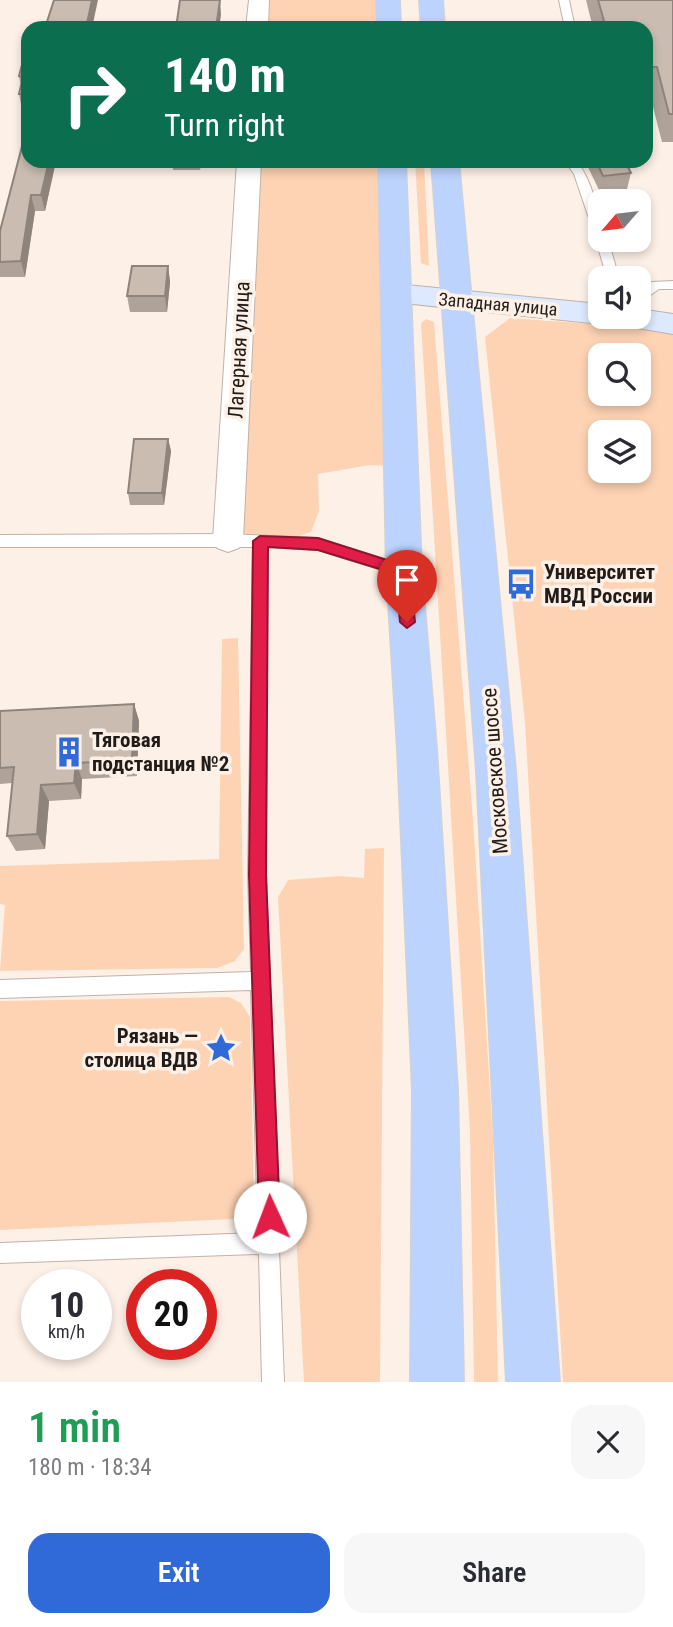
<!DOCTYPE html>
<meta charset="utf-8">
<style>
:root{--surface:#fff;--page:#f7f7f7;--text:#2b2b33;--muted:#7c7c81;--accent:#2f6ad8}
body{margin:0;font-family:"Roboto Condensed",sans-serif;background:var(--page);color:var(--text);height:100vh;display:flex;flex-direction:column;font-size:26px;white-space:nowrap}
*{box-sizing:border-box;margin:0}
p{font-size:23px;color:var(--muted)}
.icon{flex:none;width:38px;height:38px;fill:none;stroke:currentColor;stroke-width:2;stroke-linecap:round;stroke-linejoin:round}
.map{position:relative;height:1382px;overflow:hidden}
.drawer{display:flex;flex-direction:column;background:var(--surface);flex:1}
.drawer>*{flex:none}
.banner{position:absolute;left:21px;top:21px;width:632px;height:147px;border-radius:21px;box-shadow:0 4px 10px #0003;background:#0b6e4f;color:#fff;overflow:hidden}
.needle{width:46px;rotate:242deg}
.tools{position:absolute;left:588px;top:189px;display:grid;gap:14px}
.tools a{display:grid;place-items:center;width:63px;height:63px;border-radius:14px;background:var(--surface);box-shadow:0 4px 10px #0003;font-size:35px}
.speed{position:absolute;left:21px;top:1269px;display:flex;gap:14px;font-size:35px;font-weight:700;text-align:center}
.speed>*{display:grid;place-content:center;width:91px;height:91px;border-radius:50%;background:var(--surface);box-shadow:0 4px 10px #0003;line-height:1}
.speed small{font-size:18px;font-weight:400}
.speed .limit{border:10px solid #d22;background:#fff;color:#111}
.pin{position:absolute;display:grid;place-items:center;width:60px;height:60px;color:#fff;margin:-72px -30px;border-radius:50% 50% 50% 0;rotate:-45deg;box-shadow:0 0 7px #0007}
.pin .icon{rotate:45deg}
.me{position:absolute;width:77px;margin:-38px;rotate:358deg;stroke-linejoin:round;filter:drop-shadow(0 0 5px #0008)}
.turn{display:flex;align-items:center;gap:24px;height:147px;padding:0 28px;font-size:32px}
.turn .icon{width:91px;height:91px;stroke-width:2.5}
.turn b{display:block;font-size:49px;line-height:60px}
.round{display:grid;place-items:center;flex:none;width:74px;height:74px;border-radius:21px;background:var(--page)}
.overview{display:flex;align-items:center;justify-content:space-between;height:119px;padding:0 28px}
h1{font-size:42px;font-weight:600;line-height:52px;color:#1e9e55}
.action{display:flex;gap:14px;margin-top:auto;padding:14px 28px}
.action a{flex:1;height:80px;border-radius:21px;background:var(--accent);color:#fff;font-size:28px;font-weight:600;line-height:80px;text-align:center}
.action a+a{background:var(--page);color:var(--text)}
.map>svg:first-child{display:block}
.green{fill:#fed3b4;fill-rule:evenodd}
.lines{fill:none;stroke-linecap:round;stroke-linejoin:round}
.lane-casing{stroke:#c1b2a8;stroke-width:2}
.street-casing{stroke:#c1b2a8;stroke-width:2}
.secondary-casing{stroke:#c1b2a8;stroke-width:2}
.primary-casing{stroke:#d3d2d1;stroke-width:2}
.lane{fill:#fff;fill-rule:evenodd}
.street{fill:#fff;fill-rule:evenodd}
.secondary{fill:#dde9fe;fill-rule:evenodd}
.primary{fill:#bcd3fe;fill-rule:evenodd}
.wall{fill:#afa298}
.shaded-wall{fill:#8e847c}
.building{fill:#cbbcb1;stroke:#8e847c;stroke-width:2}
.route{fill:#e11d48;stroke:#92132f;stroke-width:2}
.labels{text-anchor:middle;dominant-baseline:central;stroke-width:7;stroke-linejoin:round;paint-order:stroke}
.far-street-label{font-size:18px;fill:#221c18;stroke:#fdf0e7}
.street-label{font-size:21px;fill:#221c18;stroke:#fdf0e7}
.poi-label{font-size:21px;font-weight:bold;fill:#221c18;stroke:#fdf0e7;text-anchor:start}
</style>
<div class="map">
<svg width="673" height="1382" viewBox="0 0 673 1382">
<rect width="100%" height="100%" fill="#fdf0e7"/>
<g class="green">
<polygon points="259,0 378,0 380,28 257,28"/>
<polygon points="249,161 388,161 400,467 370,465 318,474 319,511 311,532 281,542 228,540"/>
<polygon points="415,161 424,161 429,266 421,263"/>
<path d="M510 318 664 329 673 333V1382H563L525 723 485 337ZM600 355H639V394H600ZM600 432H639V471H600Z"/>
<polygon points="426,319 434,322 473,820 493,1138 498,1382 474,1382 470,1131 427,419 421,323"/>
<polygon points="238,638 244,949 235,961 217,968 0,971 5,905 0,904 0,866 219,859 222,639"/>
<polygon points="384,848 380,1382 304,1382 278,897 288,880 339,876 364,878 365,849"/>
<polygon points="229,997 241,1003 250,1017 254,1199 248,1214 232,1219 0,1230 0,1001"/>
</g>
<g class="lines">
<g class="lane-casing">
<g id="lane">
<polygon points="559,0 569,0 575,28 565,28"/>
<path d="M565 161H577C593 184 600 212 600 240H608L619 278H607L596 240 600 237 594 233 574 174Z"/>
<polygon points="673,281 673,289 659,289 639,303 639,293 652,282"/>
<polygon points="228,534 318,538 409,567 411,571 404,577 318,550 267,547 266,875 279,1237 281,1243 279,1248 284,1382 262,1382 259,1254 0,1263 0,1243 258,1233 251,990 0,998 0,980 251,972 248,875 253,547 0,547 0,535"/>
</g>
</g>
<g class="street-casing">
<g id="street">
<polygon points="249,0 269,0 268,28 246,28"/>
<polygon points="237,161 261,161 243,540 239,548 228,552 217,548 213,540"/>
</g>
</g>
<g class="secondary-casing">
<polygon id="secondary" points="396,284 600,304 600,317 639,317 639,309 673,314 673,334 614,324 612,320 600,324 385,301 381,294 385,287"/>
</g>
<g class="primary-casing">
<g id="primary">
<polygon points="376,0 400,0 401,28 377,28"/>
<polygon points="419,0 443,0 445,28 421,28"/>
<polygon points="378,161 406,161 422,571 437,749 458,1090 464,1382 410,1382 412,1090 397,749 386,571"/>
<polygon points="431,161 459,161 516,771 560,1382 506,1382 476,771"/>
</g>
</g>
<use href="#lane" class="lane"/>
<use href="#street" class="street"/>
<use href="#secondary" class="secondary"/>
<use href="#primary" class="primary"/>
</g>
<g class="wall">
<polygon points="586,0 673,0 673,142 662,142 650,95 646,95 646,28 593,28"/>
<polygon points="28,43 28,109 22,109 19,94 21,86 19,76"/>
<polygon points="56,161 45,211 35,211 25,277 0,277 0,231"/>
<polygon points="172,161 202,161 200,170 173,170"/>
<polygon points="585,161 625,161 631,173 627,189 600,192"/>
<polygon points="168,266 170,282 167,312 130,312 127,296"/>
<polygon points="168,439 171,451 164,505 130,505 128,493"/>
<polygon points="134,704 139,721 137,776 82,779 81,799 49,801 45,849 16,851 7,836 12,783 0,784 0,711"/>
</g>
<g class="shaded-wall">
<polygon points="92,0 98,0 92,28 86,28"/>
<polygon points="220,0 221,15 219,28 216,28"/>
<polygon points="49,161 56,161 45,211 41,195"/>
<polygon points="31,195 35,211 25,277 21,261"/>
<polygon points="168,266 170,282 167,312 165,296"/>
<polygon points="168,439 171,451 164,505 162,493"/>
<polygon points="134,704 139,721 137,776 132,760"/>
<polygon points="76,763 82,779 81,799 74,783"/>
<polygon points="41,785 49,801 45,849 37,834"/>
</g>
<g class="building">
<polygon points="54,0 92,0 86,28 45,28"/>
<polygon points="180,0 220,0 216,28 176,28"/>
<polygon points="598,0 673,0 673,114 669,114 657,67 646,67 646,28 606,28"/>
<polygon points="28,43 28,94 19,94 23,77 19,76"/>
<polygon points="28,123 28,161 49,161 41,195 31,195 21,261 0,262 0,231"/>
<polygon points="596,161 625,161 631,173 603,176"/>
<polygon points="132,266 168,266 165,296 127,296"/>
<polygon points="134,439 168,439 162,493 128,493"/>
<polygon points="134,704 132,760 76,763 74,783 41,785 37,834 7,836 14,767 0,768 0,711"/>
</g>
<polygon class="route" points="260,536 318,538 409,567 415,622 407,628 400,622 396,574 318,550 268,547 266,875 280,1217 277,1224 270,1227 262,1224 259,1217 249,875 253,541"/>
<defs>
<g id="bus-bare" transform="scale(2.415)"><path d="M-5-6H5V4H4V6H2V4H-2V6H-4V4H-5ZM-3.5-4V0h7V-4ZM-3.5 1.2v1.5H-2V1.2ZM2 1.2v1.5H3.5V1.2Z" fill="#2f6ad8" stroke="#fdf0e7" stroke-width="2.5" paint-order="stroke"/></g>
<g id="building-bare" transform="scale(2.415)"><path d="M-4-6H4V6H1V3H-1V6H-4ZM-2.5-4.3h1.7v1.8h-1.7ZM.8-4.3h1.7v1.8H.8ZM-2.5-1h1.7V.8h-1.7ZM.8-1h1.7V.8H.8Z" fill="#2f6ad8" stroke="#fdf0e7" stroke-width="2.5" paint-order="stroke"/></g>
<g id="sight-bare" transform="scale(2.415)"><path d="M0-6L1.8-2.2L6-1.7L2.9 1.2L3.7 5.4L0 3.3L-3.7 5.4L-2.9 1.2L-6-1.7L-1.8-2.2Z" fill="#2f6ad8" stroke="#fdf0e7" stroke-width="2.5" paint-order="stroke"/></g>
</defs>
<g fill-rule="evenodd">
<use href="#bus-bare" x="521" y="584"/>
<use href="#building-bare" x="69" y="752"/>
<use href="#sight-bare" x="221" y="1048"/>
</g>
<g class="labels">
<g class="far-street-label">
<text transform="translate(498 304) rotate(5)">Западная улица</text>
</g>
<g class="street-label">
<text transform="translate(239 350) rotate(-87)">Лагерная улица</text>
<text transform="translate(495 771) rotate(-94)">Московское шоссе</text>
</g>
<g class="poi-label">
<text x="544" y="572">Университет<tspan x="544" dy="24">МВД России</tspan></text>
<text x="92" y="740">Тяговая<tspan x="92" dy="24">подстанция №2</tspan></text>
<text x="198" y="1036" text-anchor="end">Рязань —<tspan x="198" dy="24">столица ВДВ</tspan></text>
</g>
</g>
</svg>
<div class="tools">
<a><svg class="needle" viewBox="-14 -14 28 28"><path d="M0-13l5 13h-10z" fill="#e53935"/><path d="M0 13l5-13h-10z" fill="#7c7c81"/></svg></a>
<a><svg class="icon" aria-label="sound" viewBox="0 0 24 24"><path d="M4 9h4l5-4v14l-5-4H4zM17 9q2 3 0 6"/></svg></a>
<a><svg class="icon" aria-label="search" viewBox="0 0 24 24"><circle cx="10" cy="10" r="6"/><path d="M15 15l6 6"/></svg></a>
<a><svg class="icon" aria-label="layers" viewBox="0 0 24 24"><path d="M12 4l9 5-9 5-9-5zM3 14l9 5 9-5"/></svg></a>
</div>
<div class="speed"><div>10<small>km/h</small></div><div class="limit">20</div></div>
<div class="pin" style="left:407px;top:622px;background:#d93025"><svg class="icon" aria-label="arrive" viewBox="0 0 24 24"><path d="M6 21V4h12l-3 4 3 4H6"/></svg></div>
<svg class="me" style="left:270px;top:1217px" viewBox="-20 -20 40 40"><circle r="19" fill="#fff"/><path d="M0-13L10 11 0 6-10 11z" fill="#e11d48"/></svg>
<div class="banner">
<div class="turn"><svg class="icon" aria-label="right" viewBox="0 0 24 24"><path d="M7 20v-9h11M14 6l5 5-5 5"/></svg><div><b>140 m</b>Turn right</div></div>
</div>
</div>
<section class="drawer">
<div class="overview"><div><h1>1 min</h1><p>180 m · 18:34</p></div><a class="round"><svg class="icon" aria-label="close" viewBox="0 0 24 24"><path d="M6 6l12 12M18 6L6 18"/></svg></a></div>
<div class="action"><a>Exit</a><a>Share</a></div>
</section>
